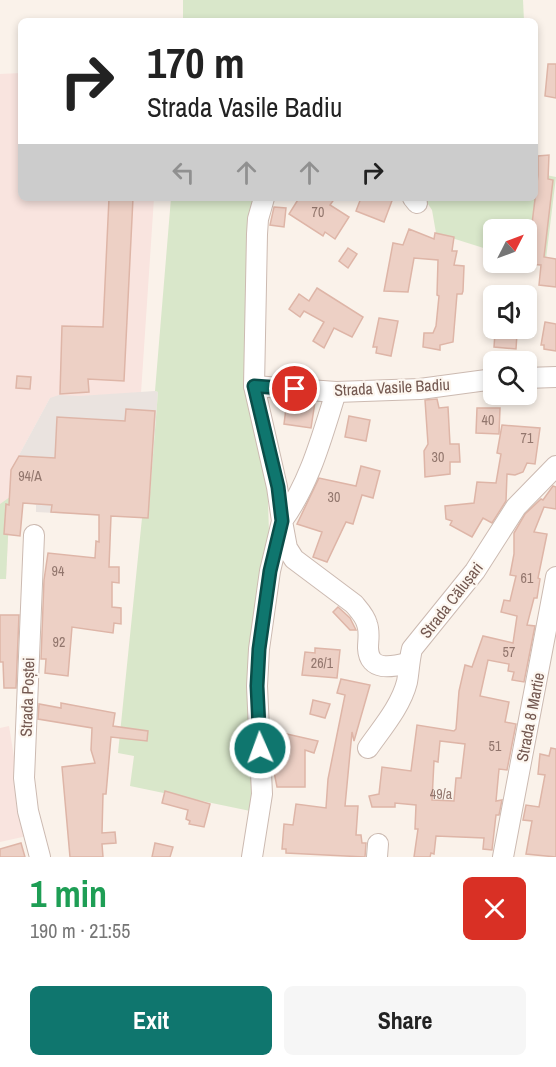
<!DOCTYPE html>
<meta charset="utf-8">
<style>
:root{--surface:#fff;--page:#f6f6f6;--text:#222;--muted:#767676;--accent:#0f766e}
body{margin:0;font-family:"Archivo Narrow",sans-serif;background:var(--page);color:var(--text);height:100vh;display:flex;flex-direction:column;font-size:22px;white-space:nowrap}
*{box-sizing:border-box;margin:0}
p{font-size:20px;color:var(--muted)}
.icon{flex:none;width:33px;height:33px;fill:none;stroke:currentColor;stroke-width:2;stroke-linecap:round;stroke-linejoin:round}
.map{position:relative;height:857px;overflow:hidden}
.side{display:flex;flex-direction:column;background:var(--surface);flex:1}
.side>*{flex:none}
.banner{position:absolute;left:18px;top:18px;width:520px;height:183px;border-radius:9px;box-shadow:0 3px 9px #0003;background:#fff;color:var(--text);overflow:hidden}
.needle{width:39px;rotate:48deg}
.tools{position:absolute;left:483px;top:219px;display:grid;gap:12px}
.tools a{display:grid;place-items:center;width:54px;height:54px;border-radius:9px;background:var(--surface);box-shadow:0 3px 9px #0003;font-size:30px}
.pin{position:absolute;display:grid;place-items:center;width:51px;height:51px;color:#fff;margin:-26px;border:3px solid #fff;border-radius:50%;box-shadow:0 2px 6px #0007}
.me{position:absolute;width:66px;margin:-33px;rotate:358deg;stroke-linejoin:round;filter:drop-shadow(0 0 4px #0008)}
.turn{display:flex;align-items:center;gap:21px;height:126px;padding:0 30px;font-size:27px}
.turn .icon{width:78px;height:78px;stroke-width:2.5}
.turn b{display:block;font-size:42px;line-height:51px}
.lanes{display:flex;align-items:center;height:57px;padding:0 30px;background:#0003;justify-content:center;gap:30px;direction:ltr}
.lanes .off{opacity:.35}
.round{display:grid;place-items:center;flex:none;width:63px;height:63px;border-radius:9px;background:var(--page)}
.head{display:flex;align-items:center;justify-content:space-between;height:102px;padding:0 30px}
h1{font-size:36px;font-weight:700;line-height:45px;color:#1e9e55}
.action{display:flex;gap:12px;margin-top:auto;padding:12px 30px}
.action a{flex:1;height:69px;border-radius:9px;background:var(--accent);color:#fff;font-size:24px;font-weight:700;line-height:69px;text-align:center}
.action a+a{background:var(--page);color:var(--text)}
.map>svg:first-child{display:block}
.commercial{fill:#f9e4df}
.industrial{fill:#eae3df}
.green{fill:#d9e7ca}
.building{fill:#edd0c5;stroke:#deb5a7;stroke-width:1.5;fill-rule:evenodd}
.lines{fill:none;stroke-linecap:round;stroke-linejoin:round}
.minor-casing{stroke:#ccbab1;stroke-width:22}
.minor{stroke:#fff;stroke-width:20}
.route-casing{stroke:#0a4d48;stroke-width:15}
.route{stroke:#0f766e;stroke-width:10}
.labels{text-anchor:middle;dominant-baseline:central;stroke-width:4.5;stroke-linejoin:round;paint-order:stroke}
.number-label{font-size:14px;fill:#92766d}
.street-label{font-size:16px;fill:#735850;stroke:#fdf7f0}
</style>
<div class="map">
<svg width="556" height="857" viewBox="0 0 556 857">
<rect width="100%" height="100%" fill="#faf2ea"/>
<g class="commercial">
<polygon points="21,73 21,198 154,198 141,393 50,398 11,470 6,579 0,579 0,74"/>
<polygon points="9,726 27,836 0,842 0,728"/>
</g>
<polygon class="industrial" points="155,391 158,392 148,518 36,512 36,505 10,497 11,470 50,398 59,395 79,396"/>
<g class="green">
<polygon points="183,0 523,0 524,21 183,21"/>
<polygon points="536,173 556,177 545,267 527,261 526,230 494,230 493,251 436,233 432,210 424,198 536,198"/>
<polygon points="171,198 258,198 269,532 250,672 255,812 130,786 134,756 118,753 142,518 148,518 158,392 155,391"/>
<polygon points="10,497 6,579 0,579 0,504"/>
</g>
<g class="building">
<polygon points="548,64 556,64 556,98 545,96"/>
<polygon points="549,155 548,179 553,180 544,257 556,259 556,287 539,285 541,265 527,264 538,175 538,156"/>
<polygon points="109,198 133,198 124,381 88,379 89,392 60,394 62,326 103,327"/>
<polygon points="299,198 335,198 330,205 349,217 335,239 325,232 323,236 289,214"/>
<polygon points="361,198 393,198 384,222 356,211"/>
<polygon points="274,207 286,208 284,227 270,225"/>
<polygon points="409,229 434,239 435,233 454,237 452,251 457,251 454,265 464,266 463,291 462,294 457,294 453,342 440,345 440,350 423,347 424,333 433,333 436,326 439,296 437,295 438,260 414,258 408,292 384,291 393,243 403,245"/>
<polygon points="348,248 357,254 348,268 339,261"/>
<polygon points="317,288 363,317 352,337 334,328 324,348 313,341 324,322 304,311 300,317 289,309 299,294 309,301"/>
<polygon points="379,318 398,321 391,356 376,353 377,347 373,347"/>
<polygon points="545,322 556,324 556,351 544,349 544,345 541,345"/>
<polygon points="495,333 517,334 516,349 494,347"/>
<polygon points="17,376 31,377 30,389 16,388"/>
<polygon points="437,399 439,408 448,407 450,444 459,444 460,462 450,462 450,474 425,477 424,451 428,444 425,400"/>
<polygon points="287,400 315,402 311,428 284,424"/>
<polygon points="477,408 500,408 499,434 476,433"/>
<polygon points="126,409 155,411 148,518 111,516 109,567 119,567 119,583 112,582 112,607 121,608 121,624 114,623 113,633 72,627 68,676 45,673 46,659 41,659 44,580 48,553 95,558 96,541 99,542 99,515 51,512 52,505 23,503 20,536 4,534 6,504 9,505 11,470 19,456 55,458 57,417 125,421"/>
<polygon points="349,416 370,420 366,441 345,437"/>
<polygon points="502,425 540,428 535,464 527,463 523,472 515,475 507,474 506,501 492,523 483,518 472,537 450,525 452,521 446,519 445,506 474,503 477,482 496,483 501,454 497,453"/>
<polygon points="361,466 380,471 373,498 362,495 353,524 346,522 327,562 313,557 322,532 297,524 319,478 356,486"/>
<path d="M553 486 556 487V509L544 507 534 532 547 534 538 578 540 579 537 598H534L527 625 535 626 524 682 512 680 514 672 508 671 509 664 488 660 480 696 509 702 505 722 516 724 507 770 499 769 496 801 502 800 499 815H496L492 850 483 849 484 838 436 836 434 854 431 853 430 857H414L418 829H415L416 805 395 803V807H372L369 796 379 794 382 767 411 771 417 725 454 731 456 729 459 691 465 665 472 667 483 636 513 643 517 616 501 612 504 600 510 601 516 576 510 575 514 554V533L525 514 541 499 543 500ZM440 741 465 744 461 778H456L454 801 432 800 434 761 438 762Z"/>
<polygon points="338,607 350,618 356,630 350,630 333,612"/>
<polygon points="0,615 19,615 16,688 4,688 3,662 0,662"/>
<polygon points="315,648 340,650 337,678 302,675 305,652 315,653"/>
<polygon points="341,679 370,685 354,741 352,732 345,806 358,806 356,835 361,835 362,843 366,843 365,857 286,853 286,849 282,849 284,824 293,825 296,804 326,808 328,779 345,695 337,693"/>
<polygon points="313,700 330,704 325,718 310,714"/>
<polygon points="61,703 115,713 113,726 148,731 147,741 111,737 106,794 103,794 102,833 115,832 116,843 102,844 103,857 70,857 62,767 95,763 91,750 92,728 38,719 39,704 61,708"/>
<polygon points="278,732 318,741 314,753 305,750 305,787 277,787 273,767 278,767 284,743 276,741"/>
<polygon points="551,748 556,749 556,857 526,854 532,821 523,820 526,805 539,807 545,775 538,774 540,754 549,756"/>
<polygon points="165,791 210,804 204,827 189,824 190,821 186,819 188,810 162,803"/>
<polygon points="21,843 25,857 0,857 0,849"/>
<polygon points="155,843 173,847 170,857 152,857"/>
</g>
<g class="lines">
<g class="minor-casing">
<g id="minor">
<polyline points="413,198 417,203"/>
<polyline points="526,378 556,377"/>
<polyline points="254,386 336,392 420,389 494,379"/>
<path d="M336 392C322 436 310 483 282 521L287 548 294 559 354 604C359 610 365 616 367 624 370 632 368 640 368 648 369 672 392 667 408 663"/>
<polyline points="34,535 24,778 28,811 40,857"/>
<path d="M368 748C382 728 401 706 407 682 409 671 409 661 412 649L475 571 516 507 556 466"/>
<polyline points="252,857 262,794 257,686 259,649 270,571 282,521 277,487 254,386 257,234 258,219 264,198"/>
<polyline points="377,857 378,844"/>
<polyline points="503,857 556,577"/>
</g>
</g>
<use href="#minor" class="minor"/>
</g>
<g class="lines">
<g class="route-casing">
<polyline id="route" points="260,748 257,686 259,649 270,571 282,521 278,487 254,386 295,389"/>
</g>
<use href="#route" class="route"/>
</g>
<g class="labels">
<g class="number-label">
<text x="318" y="212">70</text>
<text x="488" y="420">40</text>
<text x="527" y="438">71</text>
<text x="438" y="457">30</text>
<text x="30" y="476">94/A</text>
<text x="334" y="497">30</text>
<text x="58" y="571">94</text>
<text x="527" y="578">61</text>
<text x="59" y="642">92</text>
<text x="509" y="652">57</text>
<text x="322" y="663">26/1</text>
<text x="495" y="746">51</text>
<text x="441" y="794">49/a</text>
</g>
<g class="street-label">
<text transform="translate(392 387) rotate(-3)">Strada Vasile Badiu</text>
<text transform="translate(451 600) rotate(-52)">Strada Călușari</text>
<text transform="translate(27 697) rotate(-88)">Strada Poștei</text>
<text transform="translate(530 717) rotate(-79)">Strada 8 Martie</text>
</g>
</g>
</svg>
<div class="tools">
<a><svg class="needle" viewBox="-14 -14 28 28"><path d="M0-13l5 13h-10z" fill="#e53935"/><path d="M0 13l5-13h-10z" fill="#767676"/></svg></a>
<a><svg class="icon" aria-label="sound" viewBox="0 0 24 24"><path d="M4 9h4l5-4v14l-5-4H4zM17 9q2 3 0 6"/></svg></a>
<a><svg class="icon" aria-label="search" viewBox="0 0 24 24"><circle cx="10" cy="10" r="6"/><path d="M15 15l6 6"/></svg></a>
</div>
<div class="pin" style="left:295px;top:389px;background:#d93025"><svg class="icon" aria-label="arrive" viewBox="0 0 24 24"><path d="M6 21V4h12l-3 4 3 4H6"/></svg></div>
<svg class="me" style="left:260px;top:748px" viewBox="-20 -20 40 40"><circle r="17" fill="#0f766e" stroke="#fff" stroke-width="3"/><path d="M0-11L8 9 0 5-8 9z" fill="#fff"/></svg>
<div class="banner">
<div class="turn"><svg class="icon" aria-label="right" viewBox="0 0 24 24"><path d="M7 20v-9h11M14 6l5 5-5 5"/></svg><div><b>170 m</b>Strada Vasile Badiu</div></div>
<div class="lanes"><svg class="icon off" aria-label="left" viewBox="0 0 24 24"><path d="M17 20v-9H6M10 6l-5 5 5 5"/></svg><svg class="icon off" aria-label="ahead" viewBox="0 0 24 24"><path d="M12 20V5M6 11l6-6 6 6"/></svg><svg class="icon off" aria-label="ahead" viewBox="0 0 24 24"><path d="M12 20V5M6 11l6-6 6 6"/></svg><svg class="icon" aria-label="right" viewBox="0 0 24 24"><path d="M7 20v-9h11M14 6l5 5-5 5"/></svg></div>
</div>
</div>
<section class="side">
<div class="head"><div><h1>1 min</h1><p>190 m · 21:55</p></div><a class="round" style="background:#d93025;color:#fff"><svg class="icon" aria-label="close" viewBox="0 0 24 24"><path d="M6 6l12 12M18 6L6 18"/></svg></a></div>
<div class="action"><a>Exit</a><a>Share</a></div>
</section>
